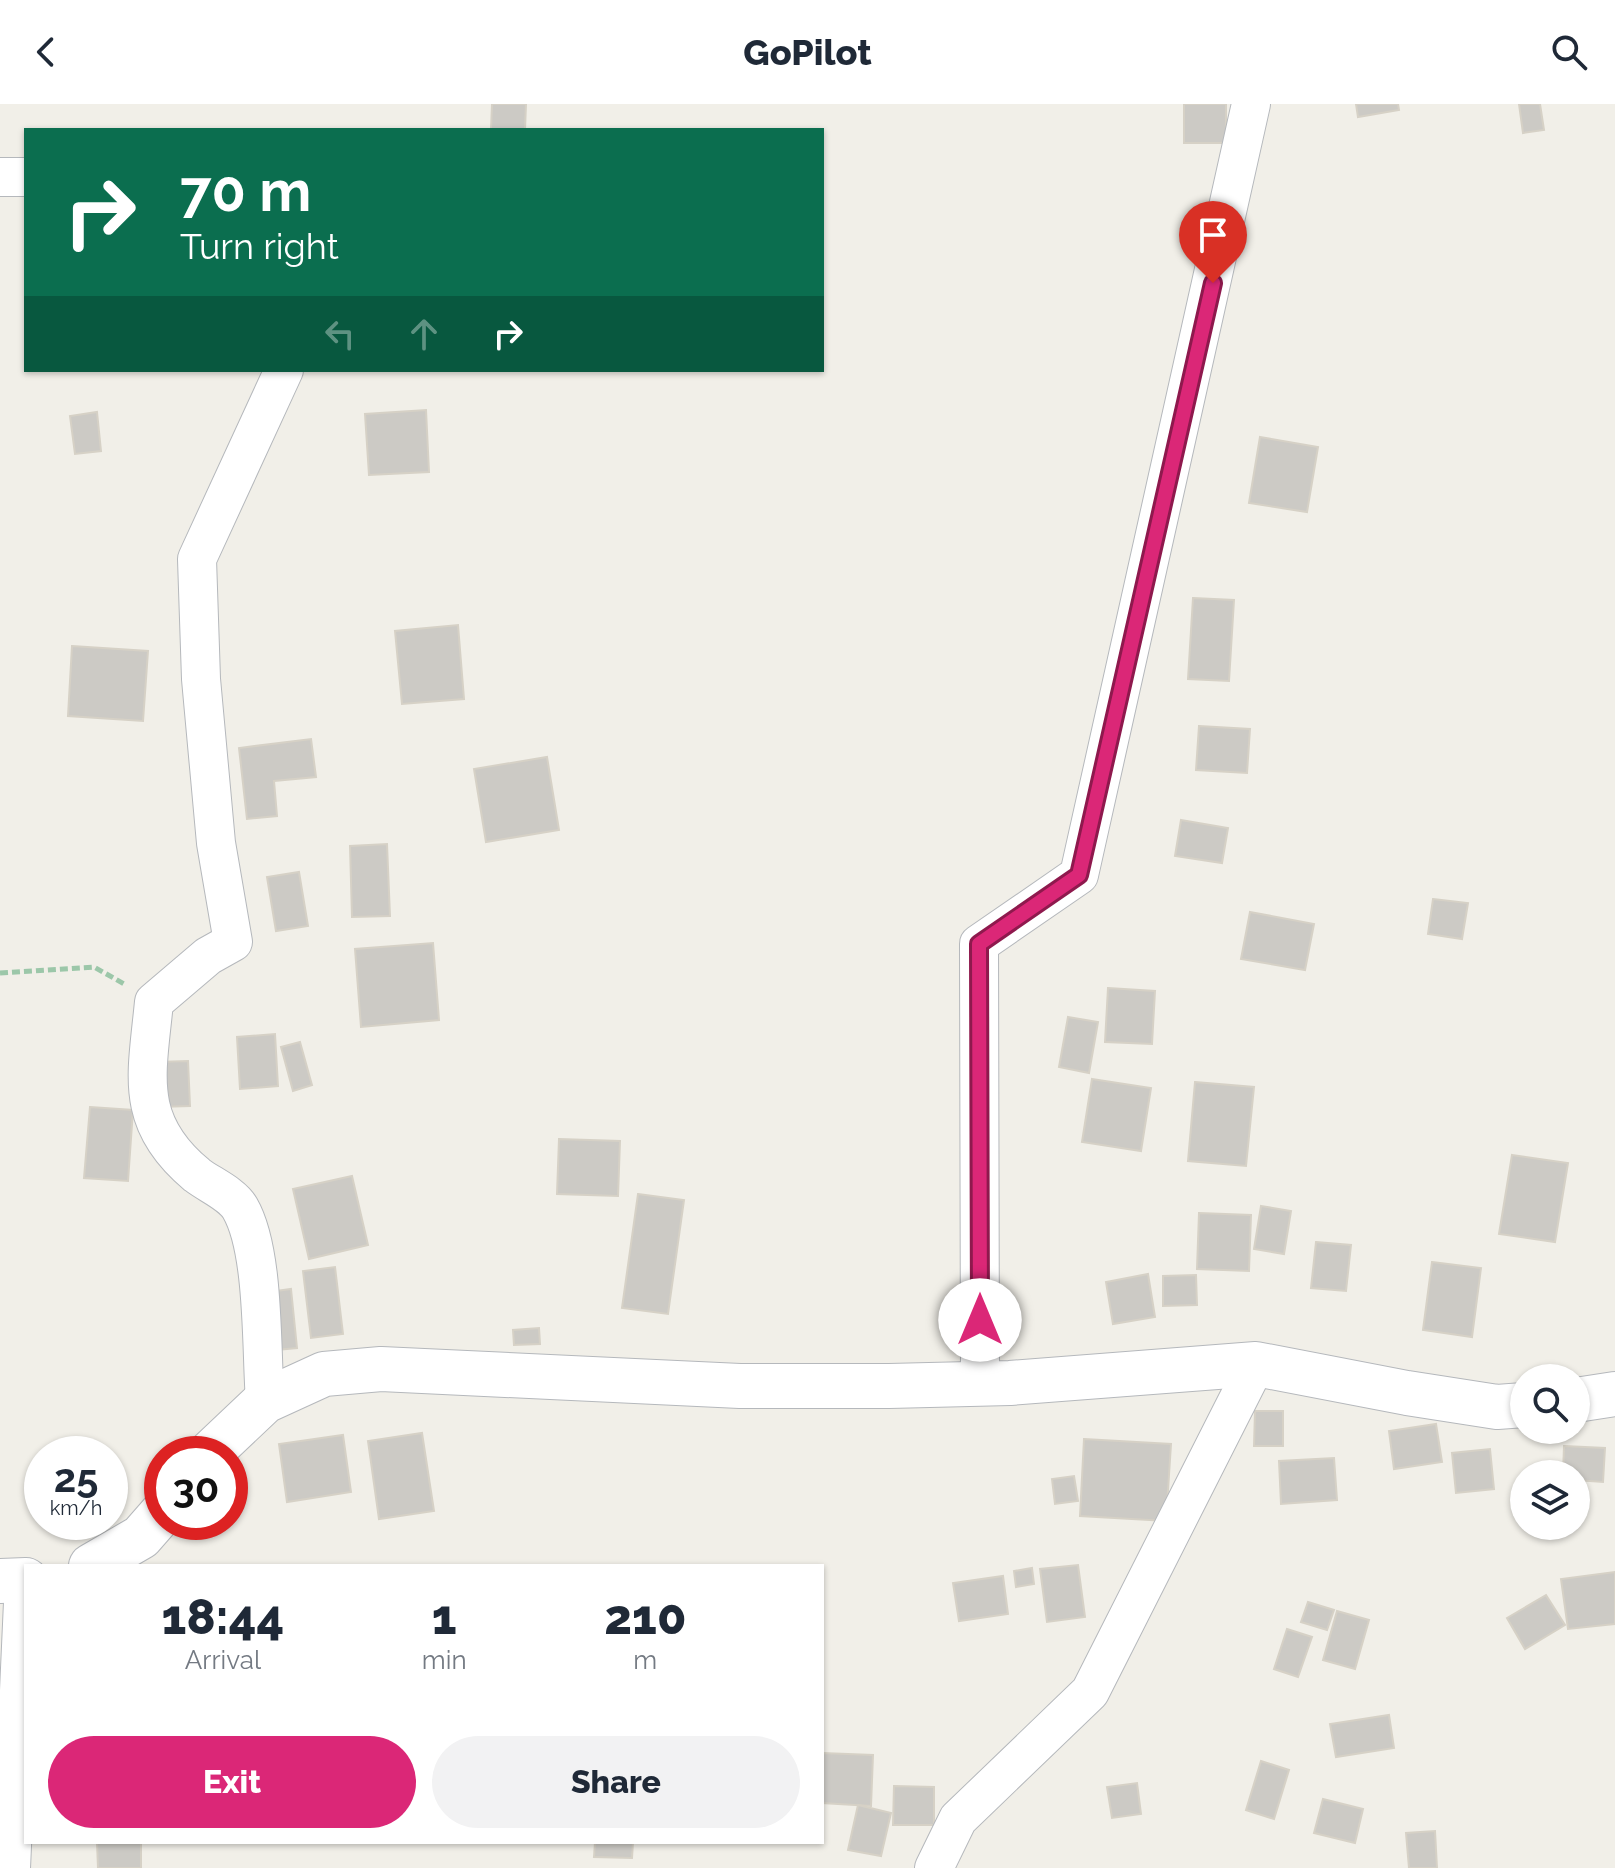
<!DOCTYPE html>
<style>
:root{--surface:#fff;--page:#f2f2f3;--text:#1f2937;--muted:#747a83;--accent:#db2777}
body{margin:0;font-family:Raleway,sans-serif;background:var(--page);color:var(--text);height:100vh;display:flex;flex-direction:column;font-size:30px;white-space:nowrap}
*{box-sizing:border-box;margin:0}
p{font-size:26px;color:var(--muted)}
.icon{flex:none;width:44px;height:44px;fill:none;stroke:currentColor;stroke-width:2;stroke-linecap:round;stroke-linejoin:round}
.map{position:relative;flex:1;overflow:hidden}
.drawer{position:absolute;left:24px;top:1460px;width:800px;height:280px;display:flex;flex-direction:column;background:var(--surface);border-radius:0px;box-shadow:0 2px 6px #0004}
.drawer>*{flex:none}
.hud{position:absolute;left:24px;top:24px;width:800px;height:244px;border-radius:0px;box-shadow:0 2px 6px #0004;background:#0b6e4f;color:#fff;overflow:hidden}
.fabs{position:absolute;left:1510px;top:1260px;display:grid;gap:16px}
.fabs a{display:grid;place-items:center;width:80px;height:80px;border-radius:50%;background:var(--surface);box-shadow:0 2px 6px #0004;font-size:40px}
.speed{position:absolute;left:24px;top:1332px;display:flex;gap:16px;font-size:40px;font-weight:700;text-align:center}
.speed>*{display:grid;place-content:center;width:104px;height:104px;border-radius:50%;background:var(--surface);box-shadow:0 2px 6px #0004;line-height:1}
.speed small{font-size:20px;font-weight:400}
.speed .limit{border:12px solid #d22;background:#fff;color:#111}
.pin{position:absolute;display:grid;place-items:center;width:68px;height:68px;color:#fff;margin:-82px -34px;border-radius:50% 50% 50% 0;rotate:-45deg;box-shadow:0 0 8px #0007}
.pin .icon{rotate:45deg}
.me{position:absolute;width:88px;margin:-44px;rotate:0deg;stroke-linejoin:round;filter:drop-shadow(0 0 6px #0008)}
.turn{display:flex;align-items:center;gap:28px;height:168px;padding:0 24px;font-size:36px}
.turn .icon{width:104px;height:104px;stroke-width:2.5}
.turn b{display:block;font-size:56px;line-height:68px}
.lanes{display:flex;align-items:center;height:76px;padding:0 24px;background:#0003;justify-content:center;gap:40px;direction:ltr}
.lanes .off{opacity:.35}
.eta{display:flex;justify-content:space-evenly;align-items:center;height:136px;text-align:center}
.eta b{font-size:48px;font-weight:800;line-height:56px}
.primary-button{display:flex;gap:16px;margin-top:auto;padding:16px 24px}
.primary-button a{flex:1;height:92px;border-radius:48px;background:var(--accent);color:#fff;font-size:32px;font-weight:800;line-height:92px;text-align:center}
.primary-button a+a{background:var(--page);color:var(--text)}
header{display:flex;justify-content:space-between;align-items:center;height:104px;padding:0 24px;background:var(--surface);font-size:36px;font-weight:800}
.map>svg:first-child{display:block}
.building{fill:#cccac5;stroke:#d6d1c6;stroke-width:2}
.lines{fill:none;stroke-linecap:round;stroke-linejoin:round}
.minor-casing{stroke:#b5b8bc;stroke-width:40}
.tertiary-casing{stroke:#b5b8bc;stroke-width:46}
.path{stroke:#9cc7a9;stroke-width:5;stroke-dasharray:8 4;stroke-linecap:butt}
.minor{stroke:#fff;stroke-width:38}
.tertiary{stroke:#fff;stroke-width:44}
.route-casing{stroke:#8e194d;stroke-width:20}
.route{stroke:#db2777;stroke-width:14}
</style>
<header><svg class="icon" aria-label="back" viewBox="0 0 24 24"><path d="M15 5l-7 7 7 7"/></svg>GoPilot<svg class="icon" aria-label="search" viewBox="0 0 24 24"><circle cx="10" cy="10" r="6"/><path d="M15 15l6 6"/></svg></header>
<div class="map">
<svg width="1615" height="1764" viewBox="0 0 1615 1764">
<rect width="100%" height="100%" fill="#f1efe8"/>
<g class="building">
<polygon points="492,0 526,0 525,26 491,26"/>
<rect x="1184" y="0" width="42" height="39"/>
<polygon points="1356,0 1398,0 1399,6 1358,13"/>
<polygon points="1519,0 1540,0 1544,26 1523,29"/>
<polygon points="426,306 429,368 369,371 365,310"/>
<polygon points="97,308 101,347 75,350 70,312"/>
<polygon points="1260,333 1318,343 1307,408 1249,399"/>
<polygon points="1193,494 1234,496 1229,577 1188,575"/>
<polygon points="458,521 464,595 402,600 395,527"/>
<polygon points="72,542 148,547 143,617 68,612"/>
<polygon points="1199,622 1250,625 1247,669 1196,666"/>
<polygon points="311,635 316,673 274,677 277,712 247,715 239,644"/>
<polygon points="547,653 559,726 486,738 474,665"/>
<polygon points="1181,716 1228,724 1222,759 1175,752"/>
<polygon points="387,740 390,812 352,813 350,742"/>
<polygon points="299,768 308,822 276,827 267,773"/>
<polygon points="1433,795 1468,799 1462,835 1428,830"/>
<polygon points="1250,808 1314,820 1305,866 1241,855"/>
<polygon points="433,839 439,916 361,923 355,845"/>
<polygon points="1108,884 1155,887 1152,940 1105,938"/>
<polygon points="1068,913 1098,918 1089,969 1059,963"/>
<polygon points="275,930 278,982 240,985 237,933"/>
<polygon points="300,938 312,981 293,987 281,943"/>
<polygon points="188,957 190,1002 158,1003 157,958"/>
<polygon points="1092,975 1151,984 1141,1047 1082,1038"/>
<polygon points="1195,978 1254,983 1246,1062 1188,1057"/>
<polygon points="90,1003 133,1006 128,1077 84,1074"/>
<polygon points="559,1035 620,1037 618,1092 557,1090"/>
<polygon points="1512,1051 1568,1059 1555,1138 1499,1130"/>
<polygon points="352,1072 368,1141 309,1155 293,1085"/>
<polygon points="638,1090 684,1096 668,1210 622,1204"/>
<polygon points="1261,1102 1291,1107 1284,1150 1254,1145"/>
<polygon points="1199,1109 1251,1111 1249,1167 1197,1165"/>
<polygon points="1316,1138 1351,1141 1346,1187 1311,1184"/>
<polygon points="1432,1158 1481,1164 1472,1233 1423,1226"/>
<polygon points="335,1163 343,1230 311,1234 303,1167"/>
<polygon points="1148,1170 1155,1213 1113,1220 1106,1178"/>
<polygon points="1196,1171 1197,1201 1163,1202 1163,1172"/>
<polygon points="291,1185 297,1244 266,1247 261,1189"/>
<polygon points="539,1224 540,1240 514,1241 513,1226"/>
<polygon points="1255,1307 1283,1307 1283,1342 1254,1342"/>
<polygon points="1436,1320 1442,1358 1394,1365 1389,1327"/>
<polygon points="422,1329 434,1407 379,1415 368,1337"/>
<polygon points="343,1331 351,1388 287,1398 279,1340"/>
<polygon points="1084,1335 1171,1340 1166,1417 1080,1412"/>
<polygon points="1564,1342 1605,1344 1603,1378 1576,1376 1576,1370 1563,1370"/>
<polygon points="1490,1345 1494,1385 1456,1389 1452,1349"/>
<polygon points="1334,1354 1337,1396 1281,1400 1279,1357"/>
<polygon points="1074,1372 1078,1397 1055,1400 1052,1375"/>
<polygon points="1078,1461 1085,1513 1047,1518 1040,1465"/>
<polygon points="1032,1464 1034,1480 1016,1483 1014,1467"/>
<polygon points="1615,1468 1615,1520 1568,1525 1561,1475"/>
<polygon points="1003,1472 1008,1510 959,1517 953,1479"/>
<polygon points="1546,1491 1565,1521 1525,1545 1507,1514"/>
<polygon points="1308,1498 1334,1506 1327,1526 1301,1518"/>
<polygon points="1337,1507 1369,1516 1355,1565 1323,1556"/>
<polygon points="1287,1525 1312,1533 1298,1573 1274,1565"/>
<polygon points="1389,1611 1394,1644 1336,1653 1330,1620"/>
<polygon points="822,1649 873,1651 871,1702 822,1699"/>
<polygon points="1261,1657 1289,1666 1274,1715 1246,1706"/>
<polygon points="1137,1679 1141,1710 1112,1714 1107,1683"/>
<polygon points="894,1682 934,1683 934,1721 893,1721"/>
<polygon points="1323,1695 1363,1705 1355,1739 1314,1729"/>
<polygon points="858,1701 891,1709 881,1752 848,1746"/>
<polygon points="1435,1727 1437,1764 1409,1764 1406,1729"/>
<polygon points="97,1738 141,1738 141,1764 98,1764"/>
<polygon points="595,1738 633,1738 632,1754 594,1753"/>
</g>
<g class="lines">
<g class="minor-casing">
<g id="minor">
<polyline points="0,73 26,73"/>
<polyline points="980,1279 979,840 1079,771 1251,0"/>
<path d="M265 1297C261 1246 265 1147 240 1104 232 1090 210 1081 197 1071 133 1018 147 971 154 898L208 852 233 838 216 739 201 575 197 455 284 266"/>
<polyline points="11,1764 24,1476"/>
<polyline points="934,1764 958,1715 1090,1588 1256,1260"/>
</g>
</g>
<g class="tertiary-casing">
<g id="tertiary">
<polyline points="1576,1296 1615,1290"/>
<polyline points="209,1350 265,1297 324,1270 381,1265 740,1282 889,1282 1010,1279 1256,1260 1407,1289 1497,1303 1524,1301"/>
<polyline points="91,1462 141,1433 162,1409"/>
<polyline points="0,1477 26,1476"/>
</g>
</g>
<polyline class="path" points="0,869 94,863 126,881"/>
<use href="#minor" class="minor"/>
<use href="#tertiary" class="tertiary"/>
</g>
<g class="lines">
<g class="route-casing">
<polyline id="route" points="980,1216 979,840 1079,771 1213,179"/>
</g>
<use href="#route" class="route"/>
</g>
</svg>
<div class="fabs">
<a><svg class="icon" aria-label="search" viewBox="0 0 24 24"><circle cx="10" cy="10" r="6"/><path d="M15 15l6 6"/></svg></a>
<a><svg class="icon" aria-label="layers" viewBox="0 0 24 24"><path d="M12 4l9 5-9 5-9-5zM3 14l9 5 9-5"/></svg></a>
</div>
<div class="speed"><div>25<small>km/h</small></div><div class="limit">30</div></div>
<div class="pin" style="left:1213px;top:179px;background:#d93025"><svg class="icon" aria-label="arrive" viewBox="0 0 24 24"><path d="M6 21V4h12l-3 4 3 4H6"/></svg></div>
<svg class="me" style="left:980px;top:1216px" viewBox="-20 -20 40 40"><circle r="19" fill="#fff"/><path d="M0-13L10 11 0 6-10 11z" fill="#db2777"/></svg>
<div class="hud">
<div class="turn"><svg class="icon" aria-label="right" viewBox="0 0 24 24"><path d="M7 20v-9h11M14 6l5 5-5 5"/></svg><div><b>70 m</b>Turn right</div></div>
<div class="lanes"><svg class="icon off" aria-label="left" viewBox="0 0 24 24"><path d="M17 20v-9H6M10 6l-5 5 5 5"/></svg><svg class="icon off" aria-label="ahead" viewBox="0 0 24 24"><path d="M12 20V5M6 11l6-6 6 6"/></svg><svg class="icon" aria-label="right" viewBox="0 0 24 24"><path d="M7 20v-9h11M14 6l5 5-5 5"/></svg></div>
</div>
<section class="drawer">
<div class="eta">
<div><b>18:44</b><p>Arrival</p></div>
<div><b>1</b><p>min</p></div>
<div><b>210</b><p>m</p></div>
</div>
<div class="primary-button"><a>Exit</a><a>Share</a></div>
</section>
</div>
